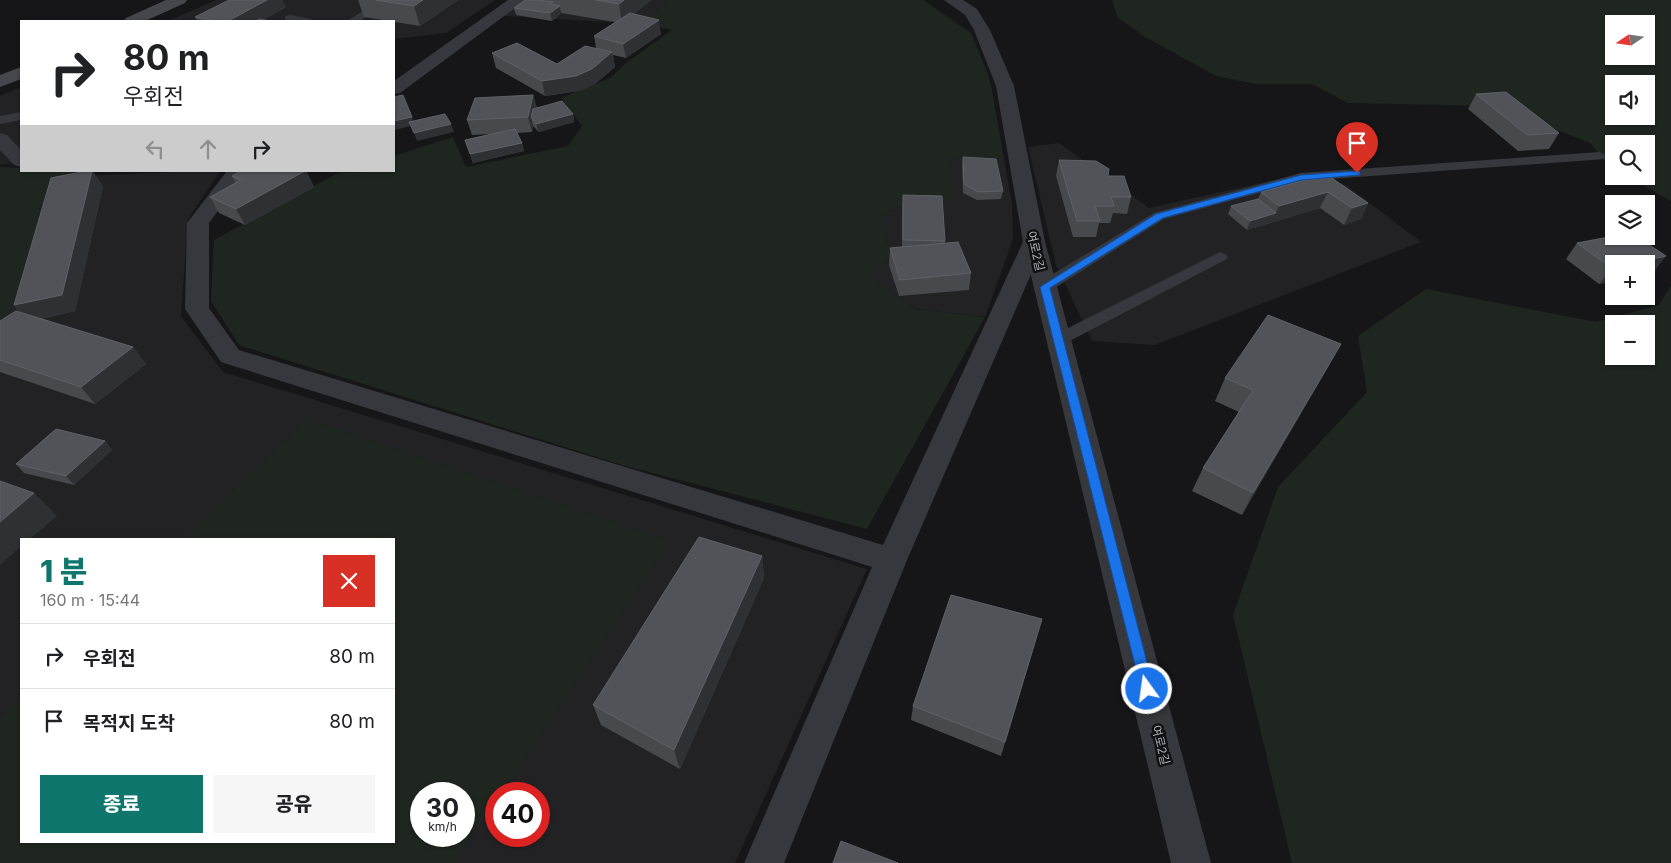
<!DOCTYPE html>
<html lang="ko">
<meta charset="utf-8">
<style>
:root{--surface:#fff;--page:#f6f6f6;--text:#202124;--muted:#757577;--line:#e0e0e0;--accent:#0f766e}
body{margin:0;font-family:Inter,"Noto Sans KR",sans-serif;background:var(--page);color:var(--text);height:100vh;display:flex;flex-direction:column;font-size:19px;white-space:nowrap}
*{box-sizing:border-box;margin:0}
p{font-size:16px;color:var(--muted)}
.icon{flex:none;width:28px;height:28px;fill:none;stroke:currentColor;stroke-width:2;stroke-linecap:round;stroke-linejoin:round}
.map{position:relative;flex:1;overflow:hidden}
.drawer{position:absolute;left:20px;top:538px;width:375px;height:305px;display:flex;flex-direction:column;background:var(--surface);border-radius:0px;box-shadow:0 1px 4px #0004}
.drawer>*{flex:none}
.top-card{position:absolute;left:20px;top:20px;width:375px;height:152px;border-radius:0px;box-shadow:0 1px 4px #0004;background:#fff;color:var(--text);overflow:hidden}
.needle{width:32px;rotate:257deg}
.buttons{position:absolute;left:1605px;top:15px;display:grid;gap:10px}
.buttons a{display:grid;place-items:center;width:50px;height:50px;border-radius:0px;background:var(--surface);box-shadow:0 1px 4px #0004;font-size:25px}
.speed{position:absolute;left:410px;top:782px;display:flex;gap:10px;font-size:25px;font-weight:700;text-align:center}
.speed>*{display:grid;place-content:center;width:65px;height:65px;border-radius:50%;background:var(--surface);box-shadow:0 1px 4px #0004;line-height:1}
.speed small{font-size:12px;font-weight:400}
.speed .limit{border:8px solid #d22;background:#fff;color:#111}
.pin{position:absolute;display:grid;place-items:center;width:42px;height:42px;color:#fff;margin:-51px -21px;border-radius:50% 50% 50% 0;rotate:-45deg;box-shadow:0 0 5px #0007}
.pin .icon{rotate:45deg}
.me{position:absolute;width:55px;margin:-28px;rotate:346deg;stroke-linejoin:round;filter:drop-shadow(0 0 4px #0008)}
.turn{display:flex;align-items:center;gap:18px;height:105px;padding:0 20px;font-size:22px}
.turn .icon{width:65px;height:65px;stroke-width:2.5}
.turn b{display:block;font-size:35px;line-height:42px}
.lanes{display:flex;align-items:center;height:48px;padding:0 20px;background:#0003;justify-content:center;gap:25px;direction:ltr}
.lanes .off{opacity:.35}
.round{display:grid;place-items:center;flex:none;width:52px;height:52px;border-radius:0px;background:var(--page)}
.head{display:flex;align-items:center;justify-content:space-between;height:85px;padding:0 20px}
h1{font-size:30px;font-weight:800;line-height:38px;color:var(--accent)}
.cta{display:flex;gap:10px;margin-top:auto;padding:10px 20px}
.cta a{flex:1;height:58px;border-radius:0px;background:var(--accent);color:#fff;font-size:20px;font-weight:800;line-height:58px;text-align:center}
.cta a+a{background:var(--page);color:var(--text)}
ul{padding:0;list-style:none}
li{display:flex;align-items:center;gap:15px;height:65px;padding:0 20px;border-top:1px solid var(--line)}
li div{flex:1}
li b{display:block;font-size:19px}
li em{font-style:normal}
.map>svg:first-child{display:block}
.built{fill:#222225;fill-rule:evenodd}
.green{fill:#1e261f;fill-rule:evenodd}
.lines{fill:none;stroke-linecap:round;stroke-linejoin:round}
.service{fill:#37383d;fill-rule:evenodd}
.minor{fill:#37383d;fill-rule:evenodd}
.tertiary{fill:#37383d;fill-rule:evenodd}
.secondary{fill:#45474d;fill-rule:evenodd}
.wall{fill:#47494d}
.shaded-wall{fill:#2f3033}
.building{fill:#525359;stroke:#5f6168}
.route{fill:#1a73e8;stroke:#114b97}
.labels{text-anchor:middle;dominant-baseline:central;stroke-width:5;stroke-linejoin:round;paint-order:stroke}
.street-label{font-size:12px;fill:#a8adb8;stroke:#111113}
</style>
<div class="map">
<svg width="1671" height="863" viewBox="0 0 1671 863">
<rect width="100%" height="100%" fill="#161618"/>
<g class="built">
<polygon points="216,0 495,0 446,33 394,39 394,21 168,21"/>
<polygon points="524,0 669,0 643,24 504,16"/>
<polygon points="21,87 21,161 0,165 0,96"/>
<polygon points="1059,143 1149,208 1310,172 1346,185 1421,242 1155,345 1092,341 1056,265 1028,147"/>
<polygon points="949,158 1004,158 1012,204 1013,239 985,317 915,309 866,275 891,257 881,215 918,199"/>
<path d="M196 171H220L188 219 181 316 223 372 867 569 735 863H0V324L32 254 40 206 82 176ZM21 539H394V841H21ZM421 794H464V836H421ZM496 794H539V836H496Z"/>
</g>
<g class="green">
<polygon points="669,0 923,0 971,33 988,74 992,90 1004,158 949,158 952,201 918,199 881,215 891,257 867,275 915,309 985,317 867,529 622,465 239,345 211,301 214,240 338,173 394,171 394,156 453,137 466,167 568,146 582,126 561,98 610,78 626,63 672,30 643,24"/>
<path d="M1112 0H1671V201L1627 176H1646V144H1614V169L1609 166 1590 143 1497 106 1348 103 1312 84H1256L1216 76 1145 37 1118 18ZM1614 24H1646V56H1614ZM1614 84H1646V116H1614Z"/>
<polygon points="0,167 21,168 21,171 69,171 82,176 40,206 32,254 26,276 4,322 0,324"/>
<path d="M1671 286V863H1292L1233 615 1278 487 1367 392 1358 336 1426 289 1596 322 1659 305ZM1614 324H1646V356H1614Z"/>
<path d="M306 419 670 541 501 794H496V800L454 863H0V720L21 699V841H394V539H184ZM421 794H464V836H421Z"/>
</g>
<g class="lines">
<g class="service">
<polygon points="380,0 392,0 360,21 347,21"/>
<polygon points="290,15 311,19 313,21 286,20 285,18 286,16"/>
<polygon points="21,112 21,120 0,124 0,116"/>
<polygon points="1600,152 1607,156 1605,159 1302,181 1164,219 1050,291 1038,291 1036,287 1038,283 1154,213 1301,173"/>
<polygon points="1220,252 1225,254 1228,257 1225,260 1064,344 1058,346 1052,344 1049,340 1052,336"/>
</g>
<g class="minor">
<polygon points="508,0 526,0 400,93 394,94 394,81"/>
<polygon points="0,133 7,135 21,150 21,167 14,165 0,150"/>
<polygon points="227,171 248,171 209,223 209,308 239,350 883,545 1023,242 1026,237 1034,235 1042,237 1045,242 907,560 784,863 744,863 872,567 221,362 185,309 187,223"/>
</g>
<polygon class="tertiary" points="944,0 963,0 977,9 990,30 1014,86 1045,242 1211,863 1171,863 1023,242 996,86 974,30 965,15"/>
<g class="secondary">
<polygon points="166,0 187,0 185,3 145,21 124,21 126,18"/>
<polygon points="21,67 21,79 0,87 0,75"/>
</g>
</g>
<g class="wall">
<polygon points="358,0 458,0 420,26 364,17"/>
<polygon points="538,0 651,0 634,14 661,34 626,58 613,55 615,67 595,84 579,91 545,96 496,68 492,53 557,64 596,48 594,36 615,22 561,13 552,21 516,15 514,8"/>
<polygon points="286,7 263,20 270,21 198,21 195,17"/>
<polygon points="1476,94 1559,133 1549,149 1518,151 1468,109"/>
<polygon points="533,95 537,108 573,114 574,122 539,132 533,126 532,132 517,133 522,143 524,151 473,163 465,140 493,134 472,135 467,120"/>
<polygon points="963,157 1003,191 1001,199 977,200 963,193 962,165"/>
<polygon points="1059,160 1108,176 1131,197 1127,214 1113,213 1110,223 1099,223 1096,237 1073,237 1056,176"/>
<polygon points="241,171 306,171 314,187 245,225 219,213 210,197 236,183 232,176"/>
<polygon points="1326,174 1368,203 1361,219 1344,225 1320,208 1247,230 1228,214 1231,206 1258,199 1261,192"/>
<polygon points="103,186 75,311 41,319 133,347 146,364 95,404 0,372 0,321 19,312 14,305"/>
<polygon points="903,195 945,241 945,243 971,273 969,290 899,296 889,265 890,248 902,247 902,211"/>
<polygon points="1577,243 1653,273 1614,264 1614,281 1599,284 1566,259"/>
<polygon points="1341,344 1328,367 1242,515 1192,491 1203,468 1239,412 1215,401 1225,378"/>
<polygon points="105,441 112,450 74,485 24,473 16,464"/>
<polygon points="762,556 764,578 680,769 601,725 593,705"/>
<polygon points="1042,619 1001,756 911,720 913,706"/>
</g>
<g class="shaded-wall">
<polygon points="267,0 283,0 286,7 261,21 228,21"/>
<polygon points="423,0 458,0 420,26 414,6"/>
<polygon points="624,0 651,0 622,24 619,4"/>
<polygon points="560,6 561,13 552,21 550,13"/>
<polygon points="659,20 661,34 626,58 623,44"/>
<polygon points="612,52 615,67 595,84 579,91 545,96 542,81"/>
<polygon points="533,95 537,110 531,117 533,126 532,132 528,117"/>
<polygon points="573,114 574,122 539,132 536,124"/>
<polygon points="412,117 415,125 394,130 394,121"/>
<polygon points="451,124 454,132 417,141 414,133"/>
<polygon points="522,143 524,151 473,163 470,154"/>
<polygon points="92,171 93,171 103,186 75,311 27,322 14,305"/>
<polygon points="305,171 306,171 314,187 245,225 236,209"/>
<polygon points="1328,192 1320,208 1247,230 1250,221 1276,213 1279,206"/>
<polygon points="1368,203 1361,219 1344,225 1352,208"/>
<polygon points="1666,256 1653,273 1646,274 1646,264 1632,264"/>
<polygon points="1612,268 1614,268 1614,281 1599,284"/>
<polygon points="1341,344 1328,367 1242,515 1253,493"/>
<polygon points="133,347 146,364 95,404 81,387"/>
<polygon points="105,441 112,450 74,485 66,476"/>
<polygon points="34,493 57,516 30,539 21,539 21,546 0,565 0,522"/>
<polygon points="762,556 764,578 680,769 674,750"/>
</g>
<g class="building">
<polygon points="229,0 267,0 228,21 218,21 195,17"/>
<polygon points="376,0 423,0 414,6"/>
<polygon points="525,0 537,0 553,2 550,4 560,6 550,13 514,8"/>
<polygon points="596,0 624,0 619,4"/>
<polygon points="630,13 659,20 623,44 594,36"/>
<polygon points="259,19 270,21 256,21"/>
<polygon points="517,43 557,64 585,46 612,52 592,69 576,76 542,81 492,53"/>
<polygon points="1506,92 1559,133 1527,135 1476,94"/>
<polygon points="403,95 412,117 394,121 394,97"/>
<polygon points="533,95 528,117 467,120 475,98"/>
<polygon points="562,101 573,114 536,124 531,117 533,109"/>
<polygon points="445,114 451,124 414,133 409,122"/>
<polygon points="515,129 522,143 470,154 465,140"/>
<polygon points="963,157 996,159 1003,191 978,192 964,184"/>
<polygon points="1059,160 1096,161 1109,169 1108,176 1124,176 1131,197 1111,197 1114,206 1095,206 1100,221 1077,221"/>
<polygon points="86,171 92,171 62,295 14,305 51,178"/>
<polygon points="241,171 305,171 236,209 210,197 241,180 232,176"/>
<polygon points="1326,174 1368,203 1352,208 1328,192 1279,206 1261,192"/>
<polygon points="903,195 942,196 945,241 903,240"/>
<polygon points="1258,199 1276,213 1250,221 1231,206"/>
<polygon points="1614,236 1636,236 1666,256 1632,264 1614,264 1614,268 1612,268 1577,243"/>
<polygon points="958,242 971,273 900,280 890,248"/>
<polygon points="16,311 133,347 81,387 0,360 0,321"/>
<polygon points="1268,315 1341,344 1253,493 1203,468 1253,390 1225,378"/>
<polygon points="56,429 105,441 66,476 16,464"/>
<polygon points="0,481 34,493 0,522"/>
<polygon points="699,537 762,556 674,750 593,705"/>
<polygon points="951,595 1042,619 1005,742 913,706"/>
<polygon points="841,841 898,863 833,863"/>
</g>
<polygon class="route" points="1357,171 1360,171 1360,175 1301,180 1163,218 1050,288 1154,689 1152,693 1147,695 1142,693 1040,287 1156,214 1301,175"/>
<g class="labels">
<g class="street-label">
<text transform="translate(1036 251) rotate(77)">여로2길</text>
<text transform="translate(1161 745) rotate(76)">여로2길</text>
</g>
</g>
</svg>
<div class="buttons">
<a><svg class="needle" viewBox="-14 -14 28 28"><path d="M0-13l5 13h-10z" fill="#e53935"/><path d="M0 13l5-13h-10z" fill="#757577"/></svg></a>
<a><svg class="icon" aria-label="sound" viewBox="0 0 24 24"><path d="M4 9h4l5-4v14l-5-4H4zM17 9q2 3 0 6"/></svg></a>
<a><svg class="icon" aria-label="search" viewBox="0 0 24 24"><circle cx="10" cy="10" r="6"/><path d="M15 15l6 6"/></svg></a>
<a><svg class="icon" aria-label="layers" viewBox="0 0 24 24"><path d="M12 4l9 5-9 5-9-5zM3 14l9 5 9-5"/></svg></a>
<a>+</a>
<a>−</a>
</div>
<div class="speed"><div>30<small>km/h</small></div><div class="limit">40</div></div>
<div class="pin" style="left:1357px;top:173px;background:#d93025"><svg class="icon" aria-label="arrive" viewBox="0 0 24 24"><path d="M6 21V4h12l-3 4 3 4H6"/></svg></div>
<svg class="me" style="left:1147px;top:689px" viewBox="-20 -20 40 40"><circle r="17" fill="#1a73e8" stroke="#fff" stroke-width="3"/><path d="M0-11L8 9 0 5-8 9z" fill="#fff"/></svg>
<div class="top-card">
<div class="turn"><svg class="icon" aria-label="right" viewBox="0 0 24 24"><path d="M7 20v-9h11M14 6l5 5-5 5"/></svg><div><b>80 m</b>우회전</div></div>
<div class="lanes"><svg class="icon off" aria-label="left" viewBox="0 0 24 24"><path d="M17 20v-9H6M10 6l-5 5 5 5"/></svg><svg class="icon off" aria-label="ahead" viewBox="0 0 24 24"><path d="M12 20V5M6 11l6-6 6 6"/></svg><svg class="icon" aria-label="right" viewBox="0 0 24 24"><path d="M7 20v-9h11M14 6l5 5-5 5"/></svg></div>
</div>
<section class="drawer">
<div class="head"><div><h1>1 분</h1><p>160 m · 15:44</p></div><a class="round" style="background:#d93025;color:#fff"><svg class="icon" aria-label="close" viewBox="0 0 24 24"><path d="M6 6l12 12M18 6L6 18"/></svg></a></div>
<ul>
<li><svg class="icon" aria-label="right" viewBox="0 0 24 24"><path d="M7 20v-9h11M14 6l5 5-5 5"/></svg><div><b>우회전</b></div><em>80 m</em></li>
<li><svg class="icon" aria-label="arrive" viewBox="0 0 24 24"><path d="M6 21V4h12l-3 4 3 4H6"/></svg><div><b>목적지 도착</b></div><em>80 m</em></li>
</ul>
<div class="cta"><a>종료</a><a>공유</a></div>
</section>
</div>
